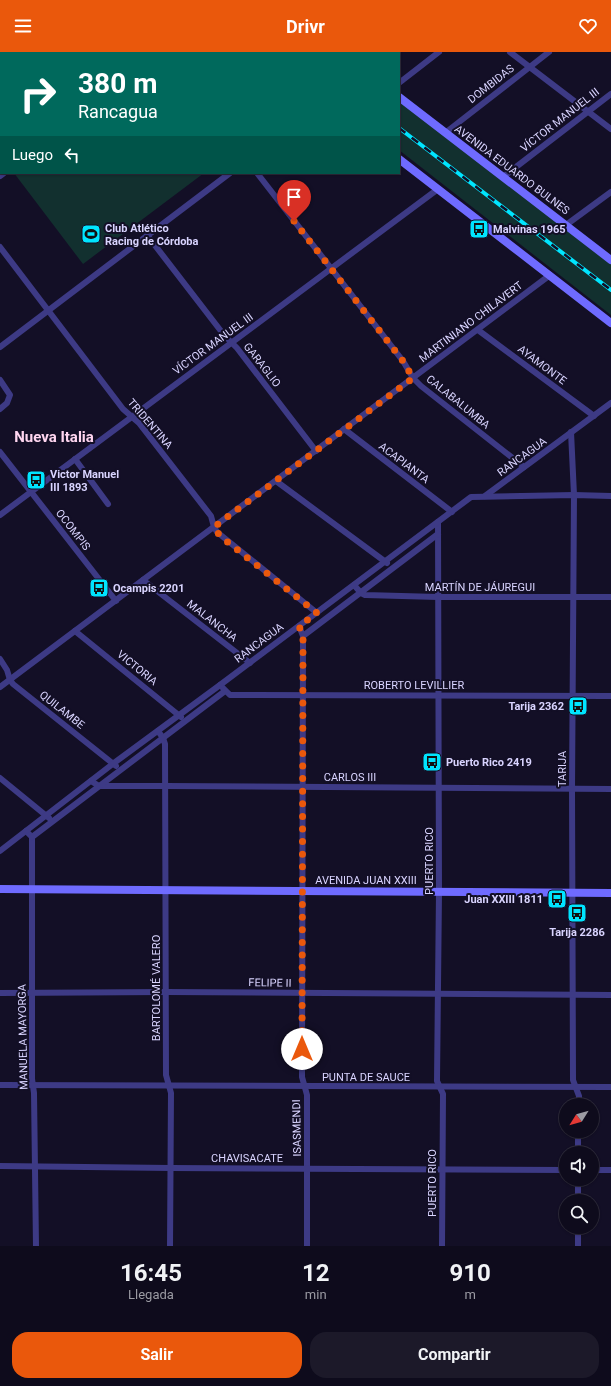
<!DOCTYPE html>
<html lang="es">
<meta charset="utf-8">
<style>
:root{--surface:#0e0b1c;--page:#1c1929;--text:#f1f3f6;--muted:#9b9ba3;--line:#2e2b3b;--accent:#ea580c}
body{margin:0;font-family:Roboto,sans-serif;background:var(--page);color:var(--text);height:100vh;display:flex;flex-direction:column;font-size:15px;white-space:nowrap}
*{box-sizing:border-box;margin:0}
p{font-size:13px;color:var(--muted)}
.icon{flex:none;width:22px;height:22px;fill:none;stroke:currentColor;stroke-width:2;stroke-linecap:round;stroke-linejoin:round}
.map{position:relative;height:1194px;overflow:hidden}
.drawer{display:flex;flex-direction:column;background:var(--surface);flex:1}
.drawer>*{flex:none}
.top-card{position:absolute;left:0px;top:0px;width:400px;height:122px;box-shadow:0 1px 3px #0004,0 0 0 1px var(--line);background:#00695c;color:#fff;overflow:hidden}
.needle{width:26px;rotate:233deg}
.fabs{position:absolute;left:559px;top:1046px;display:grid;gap:8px}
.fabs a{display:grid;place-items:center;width:40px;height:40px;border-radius:50%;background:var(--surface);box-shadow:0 1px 3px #0004,0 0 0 1px var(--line);font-size:20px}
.pin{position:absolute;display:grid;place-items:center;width:34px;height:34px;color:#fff;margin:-41px -17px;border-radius:50% 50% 50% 0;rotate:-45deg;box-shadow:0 0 4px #0007}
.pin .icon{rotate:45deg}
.me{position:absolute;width:44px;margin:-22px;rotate:0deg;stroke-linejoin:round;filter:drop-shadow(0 0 3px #0008)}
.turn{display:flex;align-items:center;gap:14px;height:84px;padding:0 12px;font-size:18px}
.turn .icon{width:52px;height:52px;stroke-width:2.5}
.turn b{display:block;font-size:28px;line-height:34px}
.then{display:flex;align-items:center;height:38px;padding:0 12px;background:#0003;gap:8px;font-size:15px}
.eta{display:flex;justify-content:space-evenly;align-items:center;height:68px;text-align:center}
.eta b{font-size:24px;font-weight:700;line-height:28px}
.primary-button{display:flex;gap:8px;margin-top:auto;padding:8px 12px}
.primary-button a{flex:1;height:46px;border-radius:16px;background:var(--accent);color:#fff;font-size:16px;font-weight:700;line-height:46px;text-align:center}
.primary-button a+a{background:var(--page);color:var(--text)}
header{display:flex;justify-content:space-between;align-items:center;height:52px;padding:0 12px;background:var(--accent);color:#fff;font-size:18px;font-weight:700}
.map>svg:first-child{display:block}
.green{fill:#12302f}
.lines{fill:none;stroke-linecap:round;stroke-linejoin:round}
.street{stroke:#3d3a85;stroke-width:6}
.secondary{stroke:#6f6bff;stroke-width:8}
.rail-casing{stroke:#00e5ff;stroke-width:4}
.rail{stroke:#130f26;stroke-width:2.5;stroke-dasharray:8;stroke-linecap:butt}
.route{stroke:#ea580c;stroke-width:7;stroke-dasharray:0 12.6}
.labels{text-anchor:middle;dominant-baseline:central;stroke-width:4;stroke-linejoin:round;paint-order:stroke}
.street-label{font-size:11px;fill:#d9d4ff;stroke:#130f26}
.poi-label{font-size:11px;font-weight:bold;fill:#d9d4ff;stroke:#130f26;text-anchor:start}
.district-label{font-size:15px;font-weight:bold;fill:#ffd6f0;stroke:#130f26}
</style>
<header><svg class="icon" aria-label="menu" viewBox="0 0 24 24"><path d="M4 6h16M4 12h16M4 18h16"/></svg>Drivr<svg class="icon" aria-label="heart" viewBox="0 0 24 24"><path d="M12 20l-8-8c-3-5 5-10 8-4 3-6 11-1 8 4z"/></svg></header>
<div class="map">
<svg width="611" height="1194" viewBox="0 0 611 1194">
<rect width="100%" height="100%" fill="#130f26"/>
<g class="green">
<polygon points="272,0 339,0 340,1 274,1"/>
<polygon points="399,47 611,211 611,263 399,98"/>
<polygon points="14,121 204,121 83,212"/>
</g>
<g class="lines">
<g class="street">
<polyline points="88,0 89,1"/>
<polyline points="510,0 611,77"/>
<polyline points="1,1 3,0"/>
<polyline points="164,1 166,0"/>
<polyline points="399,31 439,0"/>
<polyline points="0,67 1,68"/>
<polyline points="445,81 549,0"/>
<polyline points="257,121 403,309 413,326 421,334 524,415"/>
<polyline points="0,124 4,121"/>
<polyline points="503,125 611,42"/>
<polyline points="566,173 611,140"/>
<polyline points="147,183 224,283 237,296 316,399"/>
<polyline points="0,195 123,357 139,371 211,464 214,475 217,480 317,561"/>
<polyline points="478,278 594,364"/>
<polyline points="0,295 230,121"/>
<polyline points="0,328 10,343 7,351 0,357"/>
<polyline points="344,377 452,460"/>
<polyline points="571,380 574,443 572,737 573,1028 579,1044 579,1053"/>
<polyline points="0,400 116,549"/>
<polyline points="75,407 108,452"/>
<polyline points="276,429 387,511"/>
<polyline points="485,444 611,351"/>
<polyline points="0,463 438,137"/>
<polyline points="438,470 439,840 437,1029 443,1042 442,1194"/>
<polyline points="143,528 250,611"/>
<polyline points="354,533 361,541 365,543 438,545 611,545"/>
<polyline points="299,574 303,584 302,1025 307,1043 307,1194"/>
<polyline points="75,579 181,665"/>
<polyline points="303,584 438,482"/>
<polyline points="0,607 7,618 10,628 13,632 116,714"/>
<polyline points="220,633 230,643 611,644"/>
<polyline points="0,635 550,223"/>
<polyline points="158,679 163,686 165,692 166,1023 171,1041 170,1194"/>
<polyline points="0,726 49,766"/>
<polyline points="91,729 99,734 166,734 611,737"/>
<polyline points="26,779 32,785 32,1027 34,1041 36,1194"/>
<polyline points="32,785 225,639"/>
<polyline points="0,799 114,711 220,633 471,445 574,443 611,444"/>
<polyline points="0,941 166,940 611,943"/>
<polyline points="0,1033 611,1035"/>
<polyline points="578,1101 578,1079"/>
<polyline points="0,1114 171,1116 566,1118"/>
<polyline points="592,1118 611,1118"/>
<polyline points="578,1149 578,1127"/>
<polyline points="578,1194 578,1175"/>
</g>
<g class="secondary">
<polyline points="262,0 263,1"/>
<polyline points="342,0 343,1"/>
<polyline points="399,45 611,208"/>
<polyline points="399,107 611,271"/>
<polyline points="0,837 611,841"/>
</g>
<g class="rail-casing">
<g id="rail">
<polyline points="299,0 300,1"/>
<polyline points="399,76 611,238"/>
</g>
</g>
<use href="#rail" class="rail"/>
</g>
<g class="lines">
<polyline class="route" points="294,169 403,309 413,326 214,475 220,484 317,561 299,574 303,584 302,997"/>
</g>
<defs>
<g id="bus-square" transform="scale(1)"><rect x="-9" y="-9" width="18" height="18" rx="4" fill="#00e5ff" stroke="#130f26"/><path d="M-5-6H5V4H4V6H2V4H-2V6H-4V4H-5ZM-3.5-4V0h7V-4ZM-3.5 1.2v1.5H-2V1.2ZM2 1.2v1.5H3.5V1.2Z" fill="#111"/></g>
<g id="stadium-square" transform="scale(1)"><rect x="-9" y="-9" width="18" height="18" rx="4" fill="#00e5ff" stroke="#130f26"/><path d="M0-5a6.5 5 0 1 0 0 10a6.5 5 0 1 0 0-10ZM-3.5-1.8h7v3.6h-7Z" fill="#111"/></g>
</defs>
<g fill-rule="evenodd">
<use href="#bus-square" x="479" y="177"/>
<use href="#stadium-square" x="91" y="182"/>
<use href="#bus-square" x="36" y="428"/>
<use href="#bus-square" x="99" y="536"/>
<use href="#bus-square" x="578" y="654"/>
<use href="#bus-square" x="432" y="710"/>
<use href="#bus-square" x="557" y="847"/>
<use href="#bus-square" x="577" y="861"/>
</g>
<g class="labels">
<g class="street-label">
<text transform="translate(491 32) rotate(-38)">DOMBIDAS</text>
<text transform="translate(560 68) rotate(-38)">VÍCTOR MANUEL III</text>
<text transform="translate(512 118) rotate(37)">AVENIDA EDUARDO BULNES</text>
<text transform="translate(471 270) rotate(-37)">MARTINIANO CHILAVERT</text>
<text transform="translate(213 292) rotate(-36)">VÍCTOR MANUEL III</text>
<text transform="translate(262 313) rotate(52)">GARAGLIO</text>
<text transform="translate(542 313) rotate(37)">AYAMONTE</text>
<text transform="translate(458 350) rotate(39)">CALABALUMBA</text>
<text transform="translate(150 372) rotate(49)">TRIDENTINA</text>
<text transform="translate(522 405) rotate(-36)">RANCAGUA</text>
<text transform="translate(404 411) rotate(37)">ACAPIANTA</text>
<text transform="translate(73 478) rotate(52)">OCOMPIS</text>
<text x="480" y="535">MARTÍN DE JÁUREGUI</text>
<text transform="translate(212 569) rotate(38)">MALANCHA</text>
<text transform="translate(259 591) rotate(-37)">RANCAGUA</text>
<text transform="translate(137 616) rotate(39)">VICTORIA</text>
<text x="414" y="633">ROBERTO LEVILLIER</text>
<text transform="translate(62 658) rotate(38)">QUILAMBE</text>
<text transform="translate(562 717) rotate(-90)">TARIJA</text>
<text x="350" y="725">CARLOS III</text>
<text transform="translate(429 809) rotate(-90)">PUERTO RICO</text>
<text x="366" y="828">AVENIDA JUAN XXIII</text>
<text transform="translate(270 931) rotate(1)">FELIPE II</text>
<text transform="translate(156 936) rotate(-90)">BARTOLOMÉ VALERO</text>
<text transform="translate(23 985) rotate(-91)">MANUELA MAYORGA</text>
<text x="366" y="1025">PUNTA DE SAUCE</text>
<text transform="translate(297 1076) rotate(-91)">ISASMENDI</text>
<text x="247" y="1106">CHAVISACATE</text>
<text transform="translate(432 1131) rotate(-90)">PUERTO RICO</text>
</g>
<g class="poi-label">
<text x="105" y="176">Club Atlético<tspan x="105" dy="13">Racing de Córdoba</tspan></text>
<text x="493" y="177">Malvinas 1965</text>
<text x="50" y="422">Victor Manuel<tspan x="50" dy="13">III 1893</tspan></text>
<text x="113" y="536">Ocampis 2201</text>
<text x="564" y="654" text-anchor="end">Tarija 2362</text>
<text x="446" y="710">Puerto Rico 2419</text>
<text x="543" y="847" text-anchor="end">Juan XXIII 1811</text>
<text x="577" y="880" text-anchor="middle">Tarija 2286</text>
</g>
<g class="district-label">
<text x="54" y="385">Nueva Italia</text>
</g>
</g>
</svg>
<div class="fabs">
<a><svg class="needle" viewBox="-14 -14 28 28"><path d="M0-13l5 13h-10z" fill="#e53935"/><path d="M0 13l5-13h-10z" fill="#9b9ba3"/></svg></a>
<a><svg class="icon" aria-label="sound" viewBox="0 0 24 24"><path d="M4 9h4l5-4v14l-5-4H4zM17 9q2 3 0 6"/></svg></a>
<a><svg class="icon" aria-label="search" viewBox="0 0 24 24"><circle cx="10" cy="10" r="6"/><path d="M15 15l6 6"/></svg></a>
</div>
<div class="pin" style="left:294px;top:169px;background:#d93025"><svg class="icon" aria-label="arrive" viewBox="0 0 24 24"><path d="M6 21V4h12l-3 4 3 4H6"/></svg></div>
<svg class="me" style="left:302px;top:997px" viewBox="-20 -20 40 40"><circle r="19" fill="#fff"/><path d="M0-13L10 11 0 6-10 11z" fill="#ea580c"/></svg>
<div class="top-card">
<div class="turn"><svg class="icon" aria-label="right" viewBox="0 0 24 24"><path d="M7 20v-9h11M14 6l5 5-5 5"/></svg><div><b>380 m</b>Rancagua</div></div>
<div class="then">Luego<svg class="icon" aria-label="left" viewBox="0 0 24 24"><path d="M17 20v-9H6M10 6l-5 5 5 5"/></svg></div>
</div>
</div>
<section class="drawer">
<div class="eta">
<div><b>16:45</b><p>Llegada</p></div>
<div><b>12</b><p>min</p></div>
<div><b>910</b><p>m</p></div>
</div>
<div class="primary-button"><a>Salir</a><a>Compartir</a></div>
</section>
